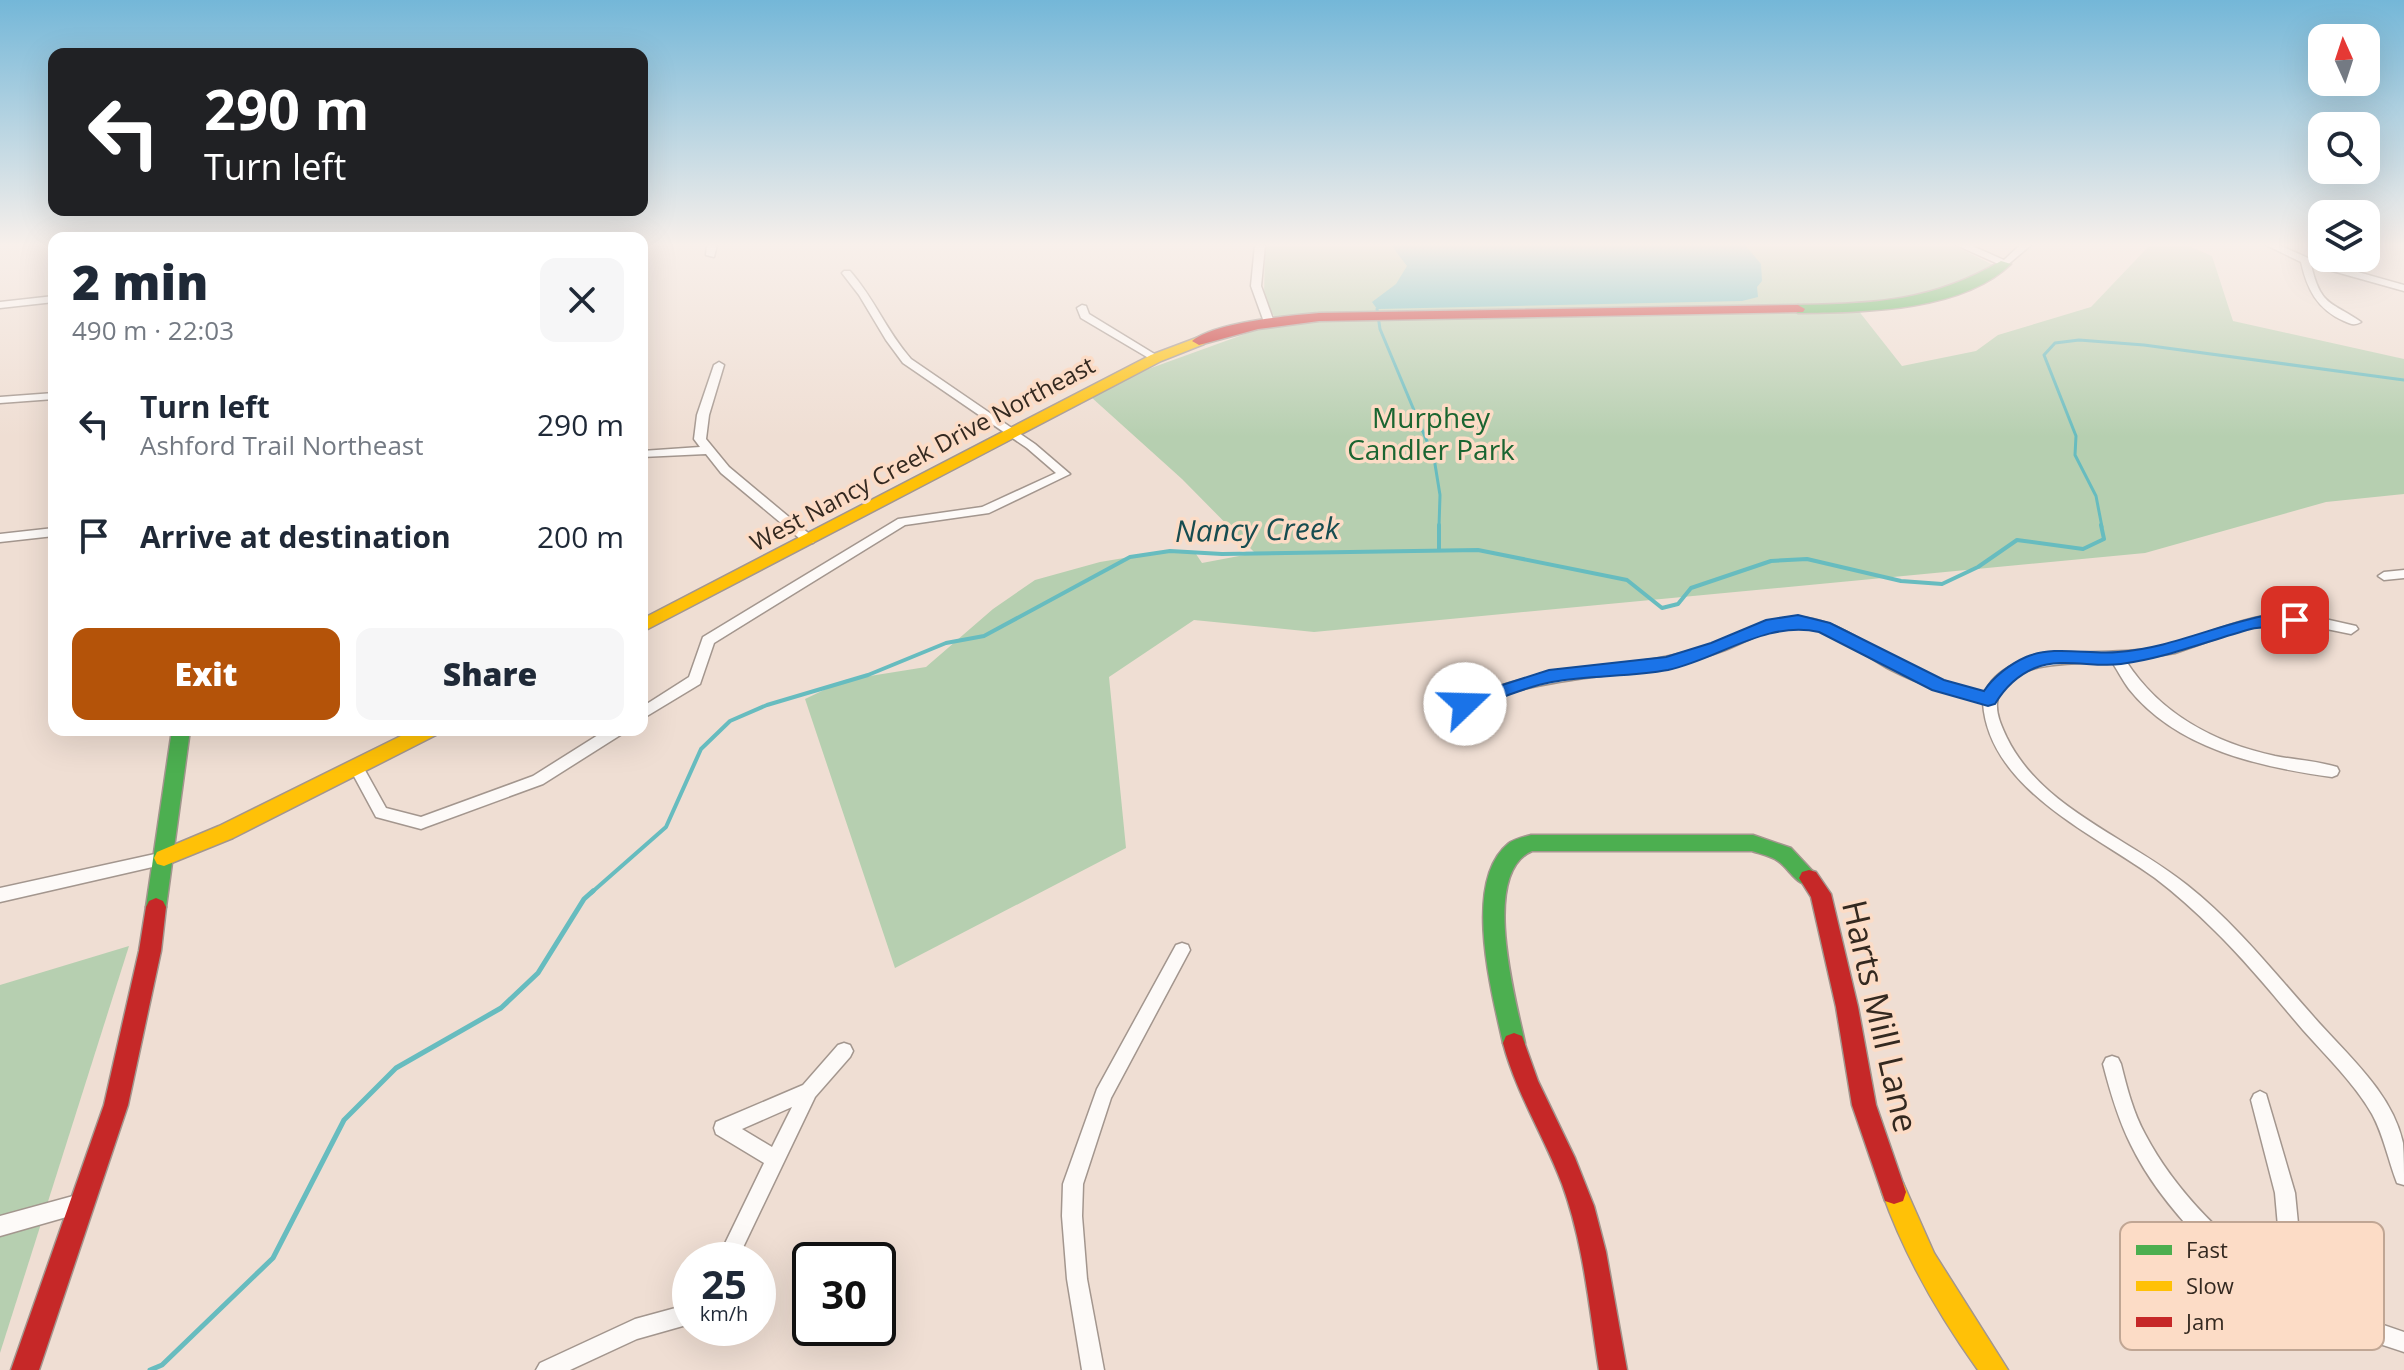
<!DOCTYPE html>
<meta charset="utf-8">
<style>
:root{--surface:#fff;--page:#f6f6f7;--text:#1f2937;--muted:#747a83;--accent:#b45309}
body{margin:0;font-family:"Open Sans",sans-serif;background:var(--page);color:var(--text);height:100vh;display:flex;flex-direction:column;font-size:30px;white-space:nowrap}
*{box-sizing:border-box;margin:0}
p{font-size:26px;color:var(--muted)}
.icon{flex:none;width:44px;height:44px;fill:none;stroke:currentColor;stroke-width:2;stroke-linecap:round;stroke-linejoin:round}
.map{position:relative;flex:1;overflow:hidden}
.sheet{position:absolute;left:48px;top:232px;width:600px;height:504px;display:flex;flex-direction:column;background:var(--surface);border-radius:16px;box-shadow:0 8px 32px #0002}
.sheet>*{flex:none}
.top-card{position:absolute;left:48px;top:48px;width:600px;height:168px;border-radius:16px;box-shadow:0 8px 32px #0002;background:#202124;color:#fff;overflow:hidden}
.needle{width:52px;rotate:357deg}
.controls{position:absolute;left:2308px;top:24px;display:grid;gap:16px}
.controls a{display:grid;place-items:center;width:72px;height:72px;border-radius:16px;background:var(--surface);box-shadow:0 8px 32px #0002;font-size:40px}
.speed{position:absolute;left:672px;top:1242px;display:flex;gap:16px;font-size:40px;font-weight:700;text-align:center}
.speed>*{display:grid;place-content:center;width:104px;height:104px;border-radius:50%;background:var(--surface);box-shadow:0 8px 32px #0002;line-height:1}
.speed small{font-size:20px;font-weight:400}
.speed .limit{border:4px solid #111;border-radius:12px;background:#fff;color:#111}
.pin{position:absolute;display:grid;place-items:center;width:68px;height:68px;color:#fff;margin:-34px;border-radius:16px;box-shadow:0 4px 12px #0006}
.me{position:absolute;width:88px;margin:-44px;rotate:69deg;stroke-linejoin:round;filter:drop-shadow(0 0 6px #0008)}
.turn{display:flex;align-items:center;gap:28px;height:168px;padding:0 24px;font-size:36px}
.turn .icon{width:104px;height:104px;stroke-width:2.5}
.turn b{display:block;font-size:56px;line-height:68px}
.round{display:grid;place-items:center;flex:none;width:84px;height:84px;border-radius:16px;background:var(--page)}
.head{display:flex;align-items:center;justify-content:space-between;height:136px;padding:0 24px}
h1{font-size:48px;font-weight:800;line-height:60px}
.cta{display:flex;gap:16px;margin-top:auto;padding:16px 24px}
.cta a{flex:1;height:92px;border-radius:16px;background:var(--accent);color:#fff;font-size:32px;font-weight:800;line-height:92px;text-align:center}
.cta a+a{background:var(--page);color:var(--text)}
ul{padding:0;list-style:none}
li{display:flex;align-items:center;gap:24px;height:112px;padding:0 24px}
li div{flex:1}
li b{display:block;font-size:30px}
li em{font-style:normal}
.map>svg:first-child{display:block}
.green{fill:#b6cfb0}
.water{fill:#67bcbf}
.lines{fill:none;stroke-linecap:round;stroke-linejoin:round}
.stream-far2{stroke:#67bcbf;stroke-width:3}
.stream-far1{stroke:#67bcbf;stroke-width:4}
.stream{stroke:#67bcbf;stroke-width:5}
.street-casing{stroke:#a3968e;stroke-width:3}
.fast-casing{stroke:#a3968e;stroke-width:3}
.slow-casing{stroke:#a3968e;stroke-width:3}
.jam-casing{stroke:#a3968e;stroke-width:3}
.street{fill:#fdfaf8;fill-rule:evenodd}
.fast{fill:#4caf50;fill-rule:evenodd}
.slow{fill:#ffc107;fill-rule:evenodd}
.jam{fill:#c62828;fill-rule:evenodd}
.route{fill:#1a73e8;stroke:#114b97;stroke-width:2}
.labels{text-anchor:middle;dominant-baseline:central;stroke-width:7;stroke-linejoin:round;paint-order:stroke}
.far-street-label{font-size:24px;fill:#342920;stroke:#fcdcc6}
.park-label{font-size:28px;fill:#1a6531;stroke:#fcdcc6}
.water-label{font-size:30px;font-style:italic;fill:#174c50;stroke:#fcdcc6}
.near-street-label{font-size:34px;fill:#342920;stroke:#fcdcc6}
.key{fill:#fcdcc6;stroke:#c0a694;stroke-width:2}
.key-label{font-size:22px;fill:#342920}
</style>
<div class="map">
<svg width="2404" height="1370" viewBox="0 0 2404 1370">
<rect width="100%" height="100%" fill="#efded3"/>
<g class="green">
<polygon points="1265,245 1953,245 1993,265 1990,270 1940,293 1854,305 1902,366 1976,351 1998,335 2091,307 2150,245 2186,245 2212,256 2233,321 2404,359 2404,494 2326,502 2145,553 1314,632 1194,620 1109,677 1126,848 895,968 805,699 845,680 926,667 993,609 1035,580 1100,562 1172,550 1194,551 1202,563 1255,553 1182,479 1091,397 1140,372 1278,322 1264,301"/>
<polygon points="129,946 0,1353 0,985"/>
</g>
<polygon class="water" points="1391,245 1745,245 1761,264 1762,281 1757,287 1758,297 1742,301 1377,309 1372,302 1396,284 1407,266"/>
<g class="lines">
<g class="stream-far2">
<polyline points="1377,309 1380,329 1434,458 1440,495 1439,527"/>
<polyline points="2102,527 2096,496 2075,455 2076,436 2044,355 2055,343 2079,340 2144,345 2404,380"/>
</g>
<g class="stream-far1">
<polyline points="1439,550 1439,525"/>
<polyline points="591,893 666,827 701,749 730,721 767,705 868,675 946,643 984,636 1130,557 1170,551 1222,554 1478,550 1627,580 1662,608 1678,604 1691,588 1771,561 1807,559 1901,581 1942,584 1978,567 2017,540 2083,549 2104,539 2101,525"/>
</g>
<polyline class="stream" points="150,1370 162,1365 273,1258 344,1120 396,1068 501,1008 538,973 584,899 593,891"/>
<g class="street-casing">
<g id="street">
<polygon points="707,245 717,245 714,257 706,255"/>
<polygon points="1255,245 1265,245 1261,286 1274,322 1269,325 1264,322 1251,286"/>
<polygon points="1956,245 1970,245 2004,260 2020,245 2031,245 2005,267"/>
<path d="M2266 245H2279L2308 258 2404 285V291L2311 265C2321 307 2331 301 2361 322 2354 326 2351 324 2344 321 2317 309 2307 289 2301 262Z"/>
<path d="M844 271H850C874 298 887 332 911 359L1035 444 1070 474 989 513 905 525 714 643 700 684 642 719V707L689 677 703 637 898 519 982 507 1056 473 1027 448 903 363 886 340 859 295 842 273Z"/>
<polygon points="54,296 54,302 0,308 0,302"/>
<polygon points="1082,305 1086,306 1089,314 1161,358 1156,361 1152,360 1081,318 1077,308"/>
<polygon points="719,362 724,365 709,415 706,439 729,467 813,537 815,540 813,543 805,543 721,473 706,454 642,457 642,451 700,447 694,439 697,415 714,365"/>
<polygon points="54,393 54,399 0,403 0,397"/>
<polygon points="54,528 54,536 0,542 0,534"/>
<polygon points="2404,570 2404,578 2384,580 2378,576 2384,572"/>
<path d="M2280 614 2316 617 2356 626 2358 629 2351 634 2307 625 2266 624 2243 629 2175 653 2126 661C2160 714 2215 743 2275 756 2296 760 2317 761 2337 767L2339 771 2337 775 2332 777C2260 767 2177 749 2129 689 2123 681 2118 671 2112 662 2081 664 2000 658 1997 703 1996 715 2002 727 2007 738 2042 809 2129 838 2187 885 2235 923 2273 971 2313 1016 2346 1054 2392 1092 2403 1143 2404 1156 2404 1172 2404 1185L2397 1183C2388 1160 2384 1136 2372 1114 2354 1083 2327 1057 2303 1030 2274 996 2246 961 2214 930 2196 912 2176 894 2155 878 2094 834 1989 789 1983 703 1951 694 1920 685 1891 670 1865 656 1841 634 1811 627 1779 620 1753 639 1725 650 1661 674 1593 673 1528 688 1506 693 1486 702 1465 709L1458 704 1460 700C1492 687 1525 677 1559 672 1611 664 1665 662 1715 643 1747 631 1777 611 1813 619 1845 626 1871 647 1900 662 1927 677 1956 685 1985 693 1990 679 2002 670 2015 664 2059 646 2109 656 2155 648 2198 640 2236 617 2280 614Z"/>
<polygon points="606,730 624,730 622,734 543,784 426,827 421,829 376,817 349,767 351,763 361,763 386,808 421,817 533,776"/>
<polygon points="164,852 170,853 172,858 170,863 0,902 0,888"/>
<polygon points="1182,943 1188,945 1190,950 1111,1098 1083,1184 1082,1216 1087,1279 1104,1370 1082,1370 1067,1279 1062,1216 1063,1184 1097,1089 1176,945"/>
<path d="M844 1043 850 1045 853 1051 850 1057 815 1097 737 1260H717L764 1163 716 1134 714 1128 716 1122 803 1085 838 1045ZM792 1107 772 1147 742 1129Z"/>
<path d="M2112 1056 2118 1058 2121 1064C2127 1088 2133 1112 2145 1134 2176 1193 2229 1244 2283 1282L2275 1193 2251 1100 2254 1094 2260 1091 2266 1094 2295 1193 2305 1295 2334 1308 2404 1332V1352C2366 1339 2326 1329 2290 1309 2229 1276 2161 1207 2131 1145 2118 1119 2110 1091 2103 1064L2106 1058Z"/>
<polygon points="84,1193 91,1196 94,1203 91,1210 0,1236 0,1216"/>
<polygon points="690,1304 690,1324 637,1339 570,1370 536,1370 540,1363 635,1319"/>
</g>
</g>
<g class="fast-casing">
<g id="fast">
<path d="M2001 261 2011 264C1961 312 1863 312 1798 313L1791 309 1798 305C1874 304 1934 301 2001 261Z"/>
<polygon points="172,730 190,730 166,907 163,913 156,916 149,913 146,907"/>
<path d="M1531 835H1753L1791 848 1819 878 1816 884C1798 890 1791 870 1778 861 1771 856 1761 854 1752 851H1532C1480 873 1516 1001 1525 1043L1522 1050 1514 1053 1506 1050 1503 1043C1492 993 1462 882 1508 844 1514 839 1524 837 1531 835Z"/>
</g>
</g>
<g class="slow-casing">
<g id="slow">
<polygon points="1199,337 1206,341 1204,344 1161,361 642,632 642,619 1151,355"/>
<polygon points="413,730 438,730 436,735 233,838 164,866 157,864 154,858 157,852 219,826"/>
<path d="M1894 1180 1903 1183 1934 1253 2008 1370H1978C1938 1314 1905 1257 1882 1192L1885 1183Z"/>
</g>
</g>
<g class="jam-casing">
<g id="jam">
<path d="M1798 305 1805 309 1803 312 1319 321 1258 329 1199 345 1192 341C1216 322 1287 316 1319 313Z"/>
<polygon points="1809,870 1816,872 1831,894 1858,1007 1876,1105 1906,1192 1903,1201 1894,1204 1885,1201 1852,1105 1836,1007 1811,897 1799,878 1802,872"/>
<polygon points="156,898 163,901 166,907 161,951 128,1105 39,1370 11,1370 104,1105 139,951 146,907 149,901"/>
<path d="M1514 1033 1522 1036 1538 1081 1575 1158 1594 1206 1606 1252 1627 1370H1599C1589 1308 1584 1244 1562 1184 1544 1136 1516 1093 1503 1043L1506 1036Z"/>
</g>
</g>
<use href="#street" class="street"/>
<use href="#fast" class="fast"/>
<use href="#slow" class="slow"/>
<use href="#jam" class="jam"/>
</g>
<linearGradient id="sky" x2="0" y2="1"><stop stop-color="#74b7d8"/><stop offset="0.56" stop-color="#f8f0eb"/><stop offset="1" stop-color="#f8f0eb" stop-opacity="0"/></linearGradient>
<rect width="2404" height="437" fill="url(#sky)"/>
<path class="route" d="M2279 613 2301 616 2304 620C2296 629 2265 625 2251 629 2207 641 2167 658 2121 664 2094 668 2062 657 2035 668 2018 675 2004 689 1995 704L1988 706 1932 690 1819 632C1766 620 1719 659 1668 670 1630 677 1590 675 1552 682 1523 687 1493 702 1465 711L1456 704 1458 699 1549 670 1666 657 1711 643 1766 620 1798 615 1830 623 1944 680 1984 691C1993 677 2010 664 2026 657 2054 645 2089 655 2118 652 2174 648 2224 621 2279 613Z"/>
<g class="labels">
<g class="far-street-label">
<text transform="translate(922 453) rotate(-28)">West Nancy Creek Drive Northeast</text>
</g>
<g class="park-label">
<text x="1431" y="417">Murphey<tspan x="1431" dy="32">Candler Park</tspan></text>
</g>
<g class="water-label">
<text transform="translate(1257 529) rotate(-1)">Nancy Creek</text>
</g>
<g class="near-street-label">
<text transform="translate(1881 1016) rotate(77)">Harts Mill Lane</text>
</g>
</g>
<rect x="2120" y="1222" width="264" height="128" rx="12" class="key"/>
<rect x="2136" y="1245" width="36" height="10" fill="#4caf50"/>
<rect x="2136" y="1281" width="36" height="10" fill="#ffc107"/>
<rect x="2136" y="1317" width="36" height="10" fill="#c62828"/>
<g class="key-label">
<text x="2186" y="1258">Fast</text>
<text x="2186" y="1294">Slow</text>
<text x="2186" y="1330">Jam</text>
</g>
</svg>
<div class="controls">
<a><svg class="needle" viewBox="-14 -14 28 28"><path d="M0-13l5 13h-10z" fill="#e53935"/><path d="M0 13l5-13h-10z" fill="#747a83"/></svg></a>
<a><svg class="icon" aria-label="search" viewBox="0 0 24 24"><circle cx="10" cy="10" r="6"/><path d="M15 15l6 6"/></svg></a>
<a><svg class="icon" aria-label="layers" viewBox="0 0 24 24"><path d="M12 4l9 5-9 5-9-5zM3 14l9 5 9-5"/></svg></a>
</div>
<div class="speed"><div>25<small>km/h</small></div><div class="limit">30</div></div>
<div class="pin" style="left:2295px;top:620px;background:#d93025"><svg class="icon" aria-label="arrive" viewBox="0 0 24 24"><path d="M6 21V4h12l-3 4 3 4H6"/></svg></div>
<svg class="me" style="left:1465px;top:704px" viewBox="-20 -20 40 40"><circle r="19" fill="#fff"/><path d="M0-13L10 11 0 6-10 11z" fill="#1a73e8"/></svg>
<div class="top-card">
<div class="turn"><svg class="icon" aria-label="left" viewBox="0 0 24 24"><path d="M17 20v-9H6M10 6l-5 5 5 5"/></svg><div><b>290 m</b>Turn left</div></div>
</div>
<section class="sheet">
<div class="head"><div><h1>2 min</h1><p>490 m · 22:03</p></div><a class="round"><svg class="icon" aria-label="close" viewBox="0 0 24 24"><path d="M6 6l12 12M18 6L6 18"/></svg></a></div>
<ul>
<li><svg class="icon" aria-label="left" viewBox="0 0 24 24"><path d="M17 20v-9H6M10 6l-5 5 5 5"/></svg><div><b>Turn left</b><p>Ashford Trail Northeast</p></div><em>290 m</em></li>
<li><svg class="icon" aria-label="arrive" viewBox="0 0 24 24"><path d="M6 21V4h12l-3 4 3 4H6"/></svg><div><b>Arrive at destination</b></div><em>200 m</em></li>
</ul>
<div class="cta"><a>Exit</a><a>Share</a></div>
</section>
</div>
